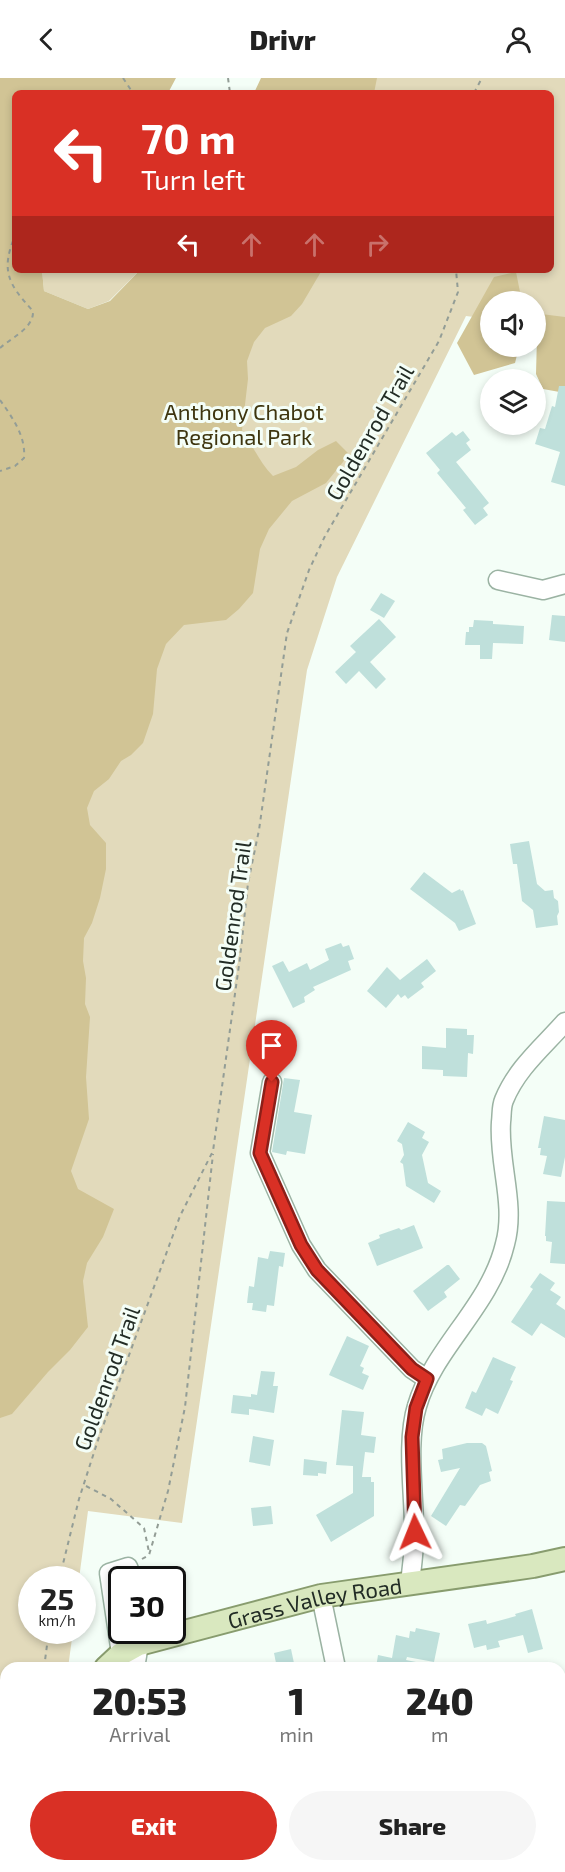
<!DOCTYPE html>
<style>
:root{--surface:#fff;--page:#f6f6f6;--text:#222;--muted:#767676;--accent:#d93025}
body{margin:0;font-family:"Exo 2",sans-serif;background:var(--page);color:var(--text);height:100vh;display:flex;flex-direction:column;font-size:22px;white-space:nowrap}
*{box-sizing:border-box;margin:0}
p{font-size:20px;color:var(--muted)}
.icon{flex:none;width:33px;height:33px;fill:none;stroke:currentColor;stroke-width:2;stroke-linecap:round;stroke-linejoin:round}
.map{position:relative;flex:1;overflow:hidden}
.sheet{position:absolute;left:0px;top:1584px;width:566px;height:210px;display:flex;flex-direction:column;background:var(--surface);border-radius:18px 18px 0 0;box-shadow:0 3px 9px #0003}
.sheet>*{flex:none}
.hud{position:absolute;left:12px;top:12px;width:542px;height:183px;border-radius:9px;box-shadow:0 3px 9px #0003;background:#d93025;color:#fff;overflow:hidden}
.fabs{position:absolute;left:480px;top:213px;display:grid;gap:12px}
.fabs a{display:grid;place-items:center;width:66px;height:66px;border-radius:50%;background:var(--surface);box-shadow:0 3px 9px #0003;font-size:30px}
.speed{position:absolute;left:18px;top:1488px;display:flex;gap:12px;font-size:30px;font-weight:700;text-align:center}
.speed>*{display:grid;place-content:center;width:78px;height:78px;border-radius:50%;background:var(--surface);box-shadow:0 3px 9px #0003;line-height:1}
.speed small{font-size:15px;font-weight:400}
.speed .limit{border:3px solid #111;border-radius:9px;background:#fff;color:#111}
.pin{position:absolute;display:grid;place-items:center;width:51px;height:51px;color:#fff;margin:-62px -26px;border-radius:50% 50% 50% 0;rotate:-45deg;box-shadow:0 0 6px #0007}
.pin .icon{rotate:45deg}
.me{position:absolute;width:66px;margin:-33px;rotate:358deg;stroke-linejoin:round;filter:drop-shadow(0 0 4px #0008)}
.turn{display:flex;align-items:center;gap:21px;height:126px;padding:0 30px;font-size:27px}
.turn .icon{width:78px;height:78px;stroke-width:2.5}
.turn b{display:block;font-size:42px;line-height:51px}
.lanes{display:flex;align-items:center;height:57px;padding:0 30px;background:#0003;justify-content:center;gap:30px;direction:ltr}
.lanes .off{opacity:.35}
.eta{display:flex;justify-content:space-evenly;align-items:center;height:102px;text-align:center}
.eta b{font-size:36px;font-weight:800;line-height:42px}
.cta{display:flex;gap:12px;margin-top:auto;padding:12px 30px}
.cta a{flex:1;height:69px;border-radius:36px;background:var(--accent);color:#fff;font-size:24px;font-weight:800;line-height:69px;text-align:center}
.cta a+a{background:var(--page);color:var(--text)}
header{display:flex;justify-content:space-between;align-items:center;height:78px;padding:0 30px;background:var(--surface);font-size:27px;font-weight:800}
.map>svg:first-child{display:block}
.green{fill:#e2dabb}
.forest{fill:#d1c495}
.building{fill:#bfe0db}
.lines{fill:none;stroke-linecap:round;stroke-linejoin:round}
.minor-casing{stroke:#9bb3a3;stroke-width:21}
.major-casing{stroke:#889c6e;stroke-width:26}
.path{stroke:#939d96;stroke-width:2;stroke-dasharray:4.5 4.5;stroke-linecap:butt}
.minor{stroke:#fff;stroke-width:18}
.major{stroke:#d9e8bf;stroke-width:22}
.route-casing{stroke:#8d1f18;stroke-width:15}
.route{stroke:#d93025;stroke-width:10}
.labels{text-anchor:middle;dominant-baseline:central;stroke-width:6;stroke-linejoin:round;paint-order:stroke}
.park-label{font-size:22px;fill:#3e350e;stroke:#f4fef7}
.street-label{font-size:22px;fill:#222c25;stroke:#f4fef7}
</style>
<header><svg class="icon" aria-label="back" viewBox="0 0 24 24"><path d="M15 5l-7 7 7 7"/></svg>Drivr<svg class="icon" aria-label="person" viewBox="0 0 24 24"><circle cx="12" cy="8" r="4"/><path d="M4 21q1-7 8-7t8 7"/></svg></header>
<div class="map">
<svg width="565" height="1794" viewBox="0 0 565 1794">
<rect width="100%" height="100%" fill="#f4fef7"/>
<g class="green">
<polygon points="289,0 565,0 565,250 536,246 536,224 490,224 490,241 466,238 337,499 307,592 182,1445 88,1433 79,1501 32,1502 32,1552 73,1553 68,1590 6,1590 6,1788 43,1788 42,1794 0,1794 0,586 142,192 550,192 550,15 281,15"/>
<polygon points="42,192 140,192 109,223 88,231 44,213"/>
</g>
<g class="forest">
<path d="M0 0H176L168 15H15V192H42L44 213 88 231 110 223 140 192H322L302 226 291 238 265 250 254 264 247 283 248 301 242 352C253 368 260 385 273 398L296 389 318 372 336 363 348 375 343 384 326 405 292 423 269 451 260 471 253 515 239 531 226 542 184 547 166 566 157 591 153 636 143 665 131 677 121 683 109 701 94 713 87 730 90 747 106 765V791L100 820 92 845 84 860 83 883 86 900 85 926 90 939 86 999 89 1041 71 1093 78 1111 114 1131 103 1159 87 1185 83 1203 88 1249 70 1272 48 1294 12 1336 0 1340Z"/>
<polygon points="261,0 377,0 374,15 254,15"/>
<polygon points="516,194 521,219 526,223 490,224 490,268 519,269 515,285 474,297 457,265 494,199"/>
<polygon points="536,231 541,236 565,239 565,315 543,311 536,296 537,258 536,257"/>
</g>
<g class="building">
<polygon points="559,308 565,308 565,408 551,404 560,374 535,366 540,350 545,351 552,328 555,329"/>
<polygon points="463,353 470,362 466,365 471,372 456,384 489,425 483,430 488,437 475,447 463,432 466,430 437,395 440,392 426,375 452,354 456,358"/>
<polygon points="381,515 395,523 384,540 370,532"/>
<polygon points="552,537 565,538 565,564 549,562"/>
<polygon points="379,541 396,559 370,584 386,601 376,611 359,593 346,606 335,594 356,574 350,568"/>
<polygon points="474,542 493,543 493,546 524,548 523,566 493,565 492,581 480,581 480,567 465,567 466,554 469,554 469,549 473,549"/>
<polygon points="529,763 537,806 545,813 553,812 554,820 558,823 559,834 557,838 558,847 536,850 533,832 522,823 517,786 513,786 510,766"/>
<polygon points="424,794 452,815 460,811 461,813 463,812 476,846 459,853 455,845 410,811"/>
<polygon points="341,865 343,869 349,867 354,881 348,883 351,892 313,909 315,912 304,919 305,924 293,930 272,888 283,883 289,894 307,885 310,892 329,882 325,871"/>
<polygon points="427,881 436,893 421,905 424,909 408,921 405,917 401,920 398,916 386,930 367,913 387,889 400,902"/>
<polygon points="446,950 467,951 467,957 474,957 473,976 468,975 467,999 443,998 443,992 422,991 422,968 446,970"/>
<polygon points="284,1000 300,1002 294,1034 312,1037 305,1076 287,1073 286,1077 272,1074"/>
<polygon points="544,1038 565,1042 565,1079 561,1099 543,1096 547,1078 540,1077 541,1070 538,1070"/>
<polygon points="408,1044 425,1054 422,1060 429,1064 422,1077 428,1105 441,1113 434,1125 406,1108 403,1086 400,1084 404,1077 402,1066 397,1063"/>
<polygon points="547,1123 565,1124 565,1186 550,1185 552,1164 546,1163 546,1158 545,1158"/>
<polygon points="414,1147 423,1170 377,1188 368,1165 380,1160 379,1157 399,1150 401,1152"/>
<polygon points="270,1173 285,1175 283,1189 279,1188 274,1228 267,1227 266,1234 252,1232 253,1225 247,1225 249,1208 254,1209 258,1179 268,1181"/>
<polygon points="447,1187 449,1187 460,1201 444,1214 447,1219 428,1233 413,1213"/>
<polygon points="540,1195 555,1205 550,1212 561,1219 556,1226 565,1232 565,1260 541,1245 532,1258 511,1244 533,1211 530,1209"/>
<polygon points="347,1258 369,1268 360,1288 364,1290 362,1295 369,1298 363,1312 329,1297"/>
<polygon points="493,1279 516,1289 510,1302 513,1303 498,1336 486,1330 482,1338 465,1330 472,1313 476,1315"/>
<polygon points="261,1293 275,1294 273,1308 278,1308 274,1335 249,1331 249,1337 231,1335 233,1317 251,1319 251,1316 257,1317"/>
<polygon points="342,1332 364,1334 361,1357 376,1359 374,1375 365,1374 362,1399 371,1399 371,1404 374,1404 374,1438 331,1464 316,1437 353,1415 353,1388 336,1387"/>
<polygon points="253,1358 274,1362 270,1388 249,1384"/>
<polygon points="467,1365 482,1365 486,1368 492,1393 489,1394 491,1403 480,1407 465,1428 460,1427 446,1448 431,1438 460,1390 441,1394 438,1382 443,1381 442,1371"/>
<polygon points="304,1381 327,1384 326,1396 318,1395 318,1398 303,1397"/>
<polygon points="271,1428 273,1446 253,1448 251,1430"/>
<polygon points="532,1531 543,1571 528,1575 523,1557 498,1563 500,1569 487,1572 486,1567 474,1570 468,1546 486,1542 487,1546 516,1538 515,1536"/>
<polygon points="416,1550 440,1555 434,1584 407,1579 406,1582 416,1584 415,1590 376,1590 378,1577 392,1580 396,1557 409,1560 410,1553 415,1554"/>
<polygon points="291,1571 295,1590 277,1590 274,1575"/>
</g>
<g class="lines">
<g class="minor-casing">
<g id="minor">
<polyline points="498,502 543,512 565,506"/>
<polyline points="272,1004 260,1075 301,1167 317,1192 412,1291 427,1301"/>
<path d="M410 1505C412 1487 415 1469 414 1451 414 1414 406 1363 417 1328 434 1269 490 1229 505 1166 516 1126 498 1085 501 1044 502 1037 501 1029 504 1022 517 990 543 969 565 944"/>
<polyline points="321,1518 336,1590"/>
<polyline points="121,1576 109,1495 128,1489 133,1502"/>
<polyline points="135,1590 139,1566"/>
<polyline points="560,1725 565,1726"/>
<polyline points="380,1788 381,1794"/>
<polyline points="105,1794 106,1788"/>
</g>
</g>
<g class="major-casing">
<g id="major">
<path id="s1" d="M106 1590 121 1576 139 1566 321 1518 533 1488 565 1481"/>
<polyline points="65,1794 66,1788"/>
</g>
</g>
<g class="path">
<polyline points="123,0 133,15"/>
<polyline points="228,0 230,15"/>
<polyline points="474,15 482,0"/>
<path d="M0 270C11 260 34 250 33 233 9 207 0 193 15 158"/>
<path d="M0 322C12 339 26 358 24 380L15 388 0 393"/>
<polyline points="86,1408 111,1421 144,1450 149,1474"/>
<polyline points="142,1481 149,1477 168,1413 185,1329 213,1076"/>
<polyline points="59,1502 79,1421 99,1359 180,1138 213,1073 240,880 248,805 259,752 287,555 309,492 325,458 439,263 458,214 456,192"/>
<polyline points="44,1590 49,1552"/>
<polyline points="0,1712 6,1706"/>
<polyline points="20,1794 21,1788"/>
</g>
<use href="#minor" class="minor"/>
<use href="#major" class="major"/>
</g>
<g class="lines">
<g class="route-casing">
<polyline id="route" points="272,1004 260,1075 301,1167 317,1192 412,1291 427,1301 416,1330 412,1359 415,1454"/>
</g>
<use href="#route" class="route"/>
</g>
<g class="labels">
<g class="park-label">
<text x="244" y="333">Anthony Chabot<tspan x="244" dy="25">Regional Park</tspan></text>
</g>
<g class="street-label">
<text transform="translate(369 354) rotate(-60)">Goldenrod Trail</text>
<text transform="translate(232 838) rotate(-82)">Goldenrod Trail</text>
<text transform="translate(106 1300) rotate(-70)">Goldenrod Trail</text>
<text stroke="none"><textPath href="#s1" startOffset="222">Grass Valley Road</textPath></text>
</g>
</g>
</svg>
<div class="fabs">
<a><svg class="icon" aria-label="sound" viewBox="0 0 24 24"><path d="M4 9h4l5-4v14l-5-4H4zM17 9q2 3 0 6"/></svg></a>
<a><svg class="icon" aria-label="layers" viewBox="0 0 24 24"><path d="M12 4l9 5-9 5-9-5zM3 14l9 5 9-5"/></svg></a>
</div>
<div class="speed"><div>25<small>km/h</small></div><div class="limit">30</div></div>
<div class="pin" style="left:272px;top:1004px;background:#d93025"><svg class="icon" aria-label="arrive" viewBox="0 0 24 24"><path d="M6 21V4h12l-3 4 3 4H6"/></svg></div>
<svg class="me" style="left:415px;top:1454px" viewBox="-20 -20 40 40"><path d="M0-17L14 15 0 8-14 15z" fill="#d93025" stroke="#fff" stroke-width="4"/></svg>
<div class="hud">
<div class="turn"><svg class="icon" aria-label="left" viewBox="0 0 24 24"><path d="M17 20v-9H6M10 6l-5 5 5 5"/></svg><div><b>70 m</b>Turn left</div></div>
<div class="lanes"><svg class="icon" aria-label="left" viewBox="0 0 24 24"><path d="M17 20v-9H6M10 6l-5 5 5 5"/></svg><svg class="icon off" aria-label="ahead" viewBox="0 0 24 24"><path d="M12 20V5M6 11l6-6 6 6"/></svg><svg class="icon off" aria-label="ahead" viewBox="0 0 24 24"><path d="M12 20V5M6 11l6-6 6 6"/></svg><svg class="icon off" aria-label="right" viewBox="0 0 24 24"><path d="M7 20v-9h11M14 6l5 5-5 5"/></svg></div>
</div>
<section class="sheet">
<div class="eta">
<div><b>20:53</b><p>Arrival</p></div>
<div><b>1</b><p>min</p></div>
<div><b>240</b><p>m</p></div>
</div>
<div class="cta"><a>Exit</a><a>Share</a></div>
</section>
</div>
